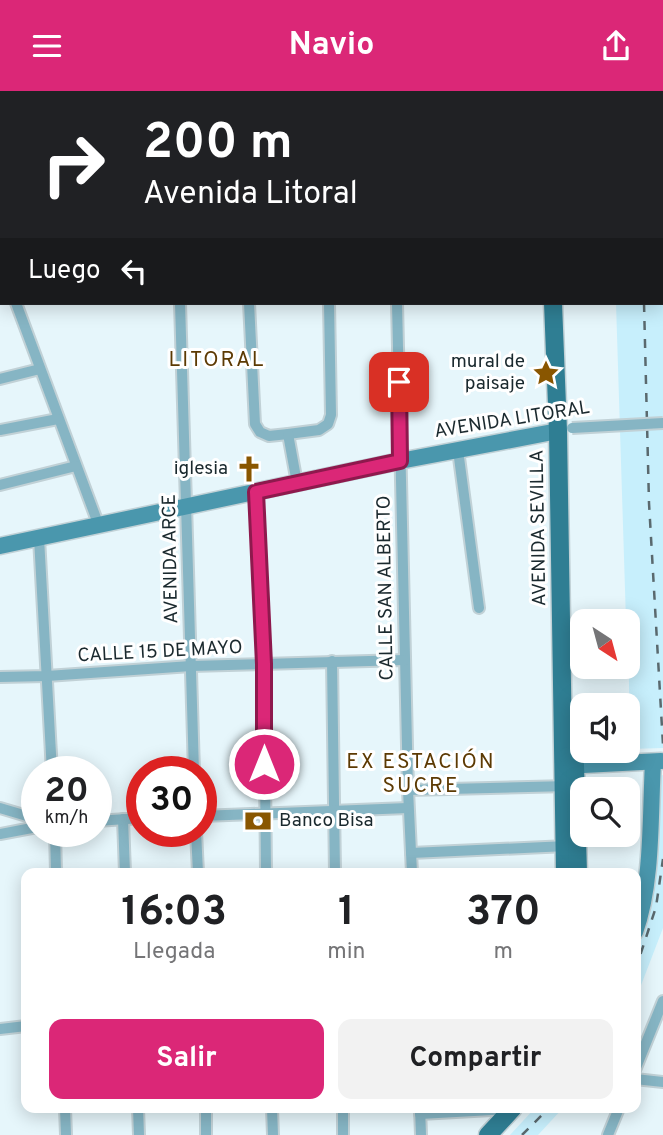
<!DOCTYPE html>
<html lang="es">
<meta charset="utf-8">
<style>
:root{--surface:#fff;--page:#f2f2f2;--text:#202124;--muted:#757577;--accent:#db2777}
body{margin:0;font-family:Overpass,sans-serif;background:var(--page);color:var(--text);height:100vh;display:flex;flex-direction:column;font-size:26px;white-space:nowrap}
*{box-sizing:border-box;margin:0}
p{font-size:23px;color:var(--muted)}
.icon{flex:none;width:38px;height:38px;fill:none;stroke:currentColor;stroke-width:2;stroke-linecap:round;stroke-linejoin:round}
.map{position:relative;flex:1;overflow:hidden}
.side{position:absolute;left:21px;top:777px;width:620px;height:245px;display:flex;flex-direction:column;background:var(--surface);border-radius:14px;box-shadow:0 4px 18px #0003}
.side>*{flex:none}
.guide{position:absolute;left:0px;top:0px;width:663px;height:214px;box-shadow:0 4px 18px #0003;background:#202124;color:#fff;overflow:hidden}
.needle{width:46px;rotate:144deg}
.buttons{position:absolute;left:570px;top:518px;display:grid;gap:14px}
.buttons a{display:grid;place-items:center;width:70px;height:70px;border-radius:14px;background:var(--surface);box-shadow:0 4px 18px #0003;font-size:35px}
.speed{position:absolute;left:21px;top:665px;display:flex;gap:14px;font-size:35px;font-weight:700;text-align:center}
.speed>*{display:grid;place-content:center;width:91px;height:91px;border-radius:50%;background:var(--surface);box-shadow:0 4px 18px #0003;line-height:1}
.speed small{font-size:18px;font-weight:400}
.speed .limit{border:10px solid #d22;background:#fff;color:#111}
.pin{position:absolute;display:grid;place-items:center;width:60px;height:60px;color:#fff;margin:-30px;border-radius:14px;box-shadow:0 4px 10px #0006}
.me{position:absolute;width:77px;margin:-38px;rotate:0deg;stroke-linejoin:round;filter:drop-shadow(0 0 5px #0008)}
.turn{display:flex;align-items:center;gap:24px;height:147px;padding:0 28px;font-size:32px}
.turn .icon{width:91px;height:91px;stroke-width:2.5}
.turn b{display:block;font-size:49px;line-height:60px}
.then{display:flex;align-items:center;height:66px;padding:0 28px;background:#0003;gap:14px;font-size:26px}
.eta{display:flex;justify-content:space-evenly;align-items:center;height:119px;text-align:center}
.eta b{font-size:42px;font-weight:700;line-height:49px}
.action{display:flex;gap:14px;margin-top:auto;padding:14px 28px}
.action a{flex:1;height:80px;border-radius:14px;background:var(--accent);color:#fff;font-size:28px;font-weight:700;line-height:80px;text-align:center}
.action a+a{background:var(--page);color:var(--text)}
header{display:flex;justify-content:space-between;align-items:center;height:91px;padding:0 28px;background:var(--accent);color:#fff;font-size:32px;font-weight:700}
.map>svg:first-child{display:block}
.built{fill:#c7effc}
.lines{fill:none;stroke-linecap:round;stroke-linejoin:round}
.minor-casing{stroke:#c1d1d6;stroke-width:14}
.secondary-casing{stroke:#c1d1d6;stroke-width:19}
.primary-casing{stroke:#c1d1d6;stroke-width:21}
.minor{stroke:#86b5c4;stroke-width:10}
.secondary{stroke:#4a97ad;stroke-width:16}
.primary{stroke:#2f7e93;stroke-width:18}
.rail{stroke:#5a696e;stroke-width:2.5;stroke-dasharray:9 9;stroke-linecap:butt}
.minor-bridge-casing{stroke:#c1d1d6;stroke-width:14;stroke-linecap:butt}
.minor-bridge{stroke:#86b5c4;stroke-width:10}
.route-casing{stroke:#8e194d;stroke-width:18}
.route{stroke:#db2777;stroke-width:12}
.labels{text-anchor:middle;dominant-baseline:central;stroke-width:6;stroke-linejoin:round;paint-order:stroke}
.poi-label{font-size:19px;fill:#1a292e;stroke:#fff;text-anchor:end}
.street-label{font-size:19px;fill:#1a292e;stroke:#fff}
.neighbourhood-label{font-size:21px;letter-spacing:2px;fill:#5c3a03;stroke:#fff}
</style>
<header><svg class="icon" aria-label="menu" viewBox="0 0 24 24"><path d="M4 6h16M4 12h16M4 18h16"/></svg>Navio<svg class="icon" aria-label="share" viewBox="0 0 24 24"><path d="M12 15V3M7 8l5-5 5 5M5 13v7h14v-7"/></svg></header>
<div class="map">
<svg width="663" height="1044" viewBox="0 0 663 1044">
<rect width="100%" height="100%" fill="#e6f6fb"/>
<g class="built">
<polygon points="560,0 663,0 663,657 630,658 628,530 626,530 616,212 662,212 662,2"/>
<polygon points="663,684 663,837 635,910 635,861 651,813 658,765 660,685"/>
<polygon points="535,1017 563,1017 538,1044 510,1044"/>
</g>
<g class="lines">
<g class="minor-casing">
<g id="minor">
<polyline points="172,0 173,2"/>
<polyline points="395,0 395,2"/>
<polyline points="0,71 2,71"/>
<polyline points="0,202 2,202"/>
<polyline points="16,212 99,435"/>
<polyline points="180,212 194,681"/>
<polyline points="249,212 255,333 260,341 269,345 288,343 319,339 328,333 331,324 329,212"/>
<polyline points="397,212 408,699 412,782"/>
<polyline points="0,288 40,278"/>
<polyline points="0,339 58,328"/>
<polyline points="288,343 297,392"/>
<polyline points="458,359 479,517"/>
<polyline points="0,394 76,375"/>
<polyline points="256,401 264,573 266,782"/>
<polyline points="39,447 52,681"/>
<polyline points="332,570 335,782"/>
<polyline points="0,586 47,585 191,575 405,569"/>
<polyline points="408,699 569,695"/>
<polyline points="0,717 37,728"/>
<polyline points="201,725 408,717"/>
<polyline points="123,728 125,782"/>
<polyline points="96,730 142,727"/>
<polyline points="55,740 56,782"/>
<polyline points="196,740 198,782"/>
<polyline points="0,743 37,736"/>
<polyline points="411,762 567,755"/>
<polyline points="0,938 26,935"/>
<polyline points="635,979 663,910"/>
<polyline points="635,988 663,991"/>
<polyline points="65,1017 66,1044"/>
<polyline points="138,1017 139,1044"/>
<polyline points="206,1017 206,1044"/>
<polyline points="272,1017 273,1044"/>
<polyline points="343,1017 343,1044"/>
<polyline points="420,1017 421,1044"/>
<polyline points="420,1023 512,1018"/>
<polyline points="608,1044 619,1017"/>
</g>
</g>
<g class="secondary-casing">
<g id="secondary">
<polyline points="0,455 400,370 558,340"/>
<polyline points="564,675 661,670"/>
<path d="M635 841C653 791 650 724 653 671"/>
</g>
</g>
<g class="primary-casing">
<g id="primary">
<polyline points="545,0 545,2"/>
<polyline points="553,212 558,340 565,782"/>
<polyline points="568,665 575,674 578,782"/>
<polyline points="488,1044 513,1017"/>
</g>
</g>
<use href="#minor" class="minor"/>
<use href="#secondary" class="secondary"/>
<use href="#primary" class="primary"/>
<g class="rail">
<polyline points="635,0 635,2"/>
<polyline points="644,212 649,412 663,654"/>
<polyline points="635,880 656,816 663,768"/>
<polyline points="522,1044 549,1017"/>
</g>
<g class="minor-bridge-casing">
<polyline id="minor-bridge" points="572,337 663,332"/>
</g>
<use href="#minor-bridge" class="minor-bridge"/>
</g>
<g class="lines">
<g class="route-casing">
<polyline id="route" points="264,673 264,573 256,401 400,370 399,291"/>
</g>
<use href="#route" class="route"/>
</g>
<defs>
<g id="sight-bare" transform="scale(2.1)"><path d="M0-6L1.8-2.2L6-1.7L2.9 1.2L3.7 5.4L0 3.3L-3.7 5.4L-2.9 1.2L-6-1.7L-1.8-2.2Z" fill="#895600" stroke="#fff" stroke-width="2.5" paint-order="stroke"/></g>
<g id="church-bare" transform="scale(2.1)"><path d="M-1.2-6h2.4v3.5h3.3v2.4h-3.3V6h-2.4V-.1h-3.3v-2.4h3.3Z" fill="#895600" stroke="#fff" stroke-width="2.5" paint-order="stroke"/></g>
<g id="bank-bare" transform="scale(2.1)"><path d="M-6-4H6V4H-6ZM0-2.3a2.3 2.3 0 1 0 0 4.6a2.3 2.3 0 1 0 0-4.6Z" fill="#895600" stroke="#fff" stroke-width="2.5" paint-order="stroke"/></g>
</defs>
<g fill-rule="evenodd">
<use href="#sight-bare" x="546" y="282"/>
<use href="#church-bare" x="249" y="378"/>
<use href="#bank-bare" x="258" y="730"/>
</g>
<g class="labels">
<g class="poi-label">
<text x="525" y="271">mural de<tspan x="525" dy="22">paisaje</tspan></text>
<text x="228" y="378">iglesia</text>
<text x="279" y="730" text-anchor="start">Banco Bisa</text>
</g>
<g class="street-label">
<text transform="translate(512 329) rotate(-9)">AVENIDA LITORAL</text>
<text transform="translate(539 437) rotate(-91)">AVENIDA SEVILLA</text>
<text transform="translate(171 468) rotate(-91)">AVENIDA ARCE</text>
<text transform="translate(386 497) rotate(-91)">CALLE SAN ALBERTO</text>
<text transform="translate(160 561) rotate(-3)">CALLE 15 DE MAYO</text>
</g>
<g class="neighbourhood-label">
<text x="217" y="269">LITORAL</text>
<text x="421" y="671">EX ESTACIÓN<tspan x="421" dy="24">SUCRE</tspan></text>
</g>
</g>
</svg>
<div class="buttons">
<a><svg class="needle" viewBox="-14 -14 28 28"><path d="M0-13l5 13h-10z" fill="#e53935"/><path d="M0 13l5-13h-10z" fill="#757577"/></svg></a>
<a><svg class="icon" aria-label="sound" viewBox="0 0 24 24"><path d="M4 9h4l5-4v14l-5-4H4zM17 9q2 3 0 6"/></svg></a>
<a><svg class="icon" aria-label="search" viewBox="0 0 24 24"><circle cx="10" cy="10" r="6"/><path d="M15 15l6 6"/></svg></a>
</div>
<div class="speed"><div>20<small>km/h</small></div><div class="limit">30</div></div>
<div class="pin" style="left:399px;top:291px;background:#d93025"><svg class="icon" aria-label="arrive" viewBox="0 0 24 24"><path d="M6 21V4h12l-3 4 3 4H6"/></svg></div>
<svg class="me" style="left:264px;top:673px" viewBox="-20 -20 40 40"><circle r="17" fill="#db2777" stroke="#fff" stroke-width="3"/><path d="M0-11L8 9 0 5-8 9z" fill="#fff"/></svg>
<div class="guide">
<div class="turn"><svg class="icon" aria-label="right" viewBox="0 0 24 24"><path d="M7 20v-9h11M14 6l5 5-5 5"/></svg><div><b>200 m</b>Avenida Litoral</div></div>
<div class="then">Luego<svg class="icon" aria-label="left" viewBox="0 0 24 24"><path d="M17 20v-9H6M10 6l-5 5 5 5"/></svg></div>
</div>
<section class="side">
<div class="eta">
<div><b>16:03</b><p>Llegada</p></div>
<div><b>1</b><p>min</p></div>
<div><b>370</b><p>m</p></div>
</div>
<div class="action"><a>Salir</a><a>Compartir</a></div>
</section>
</div>
